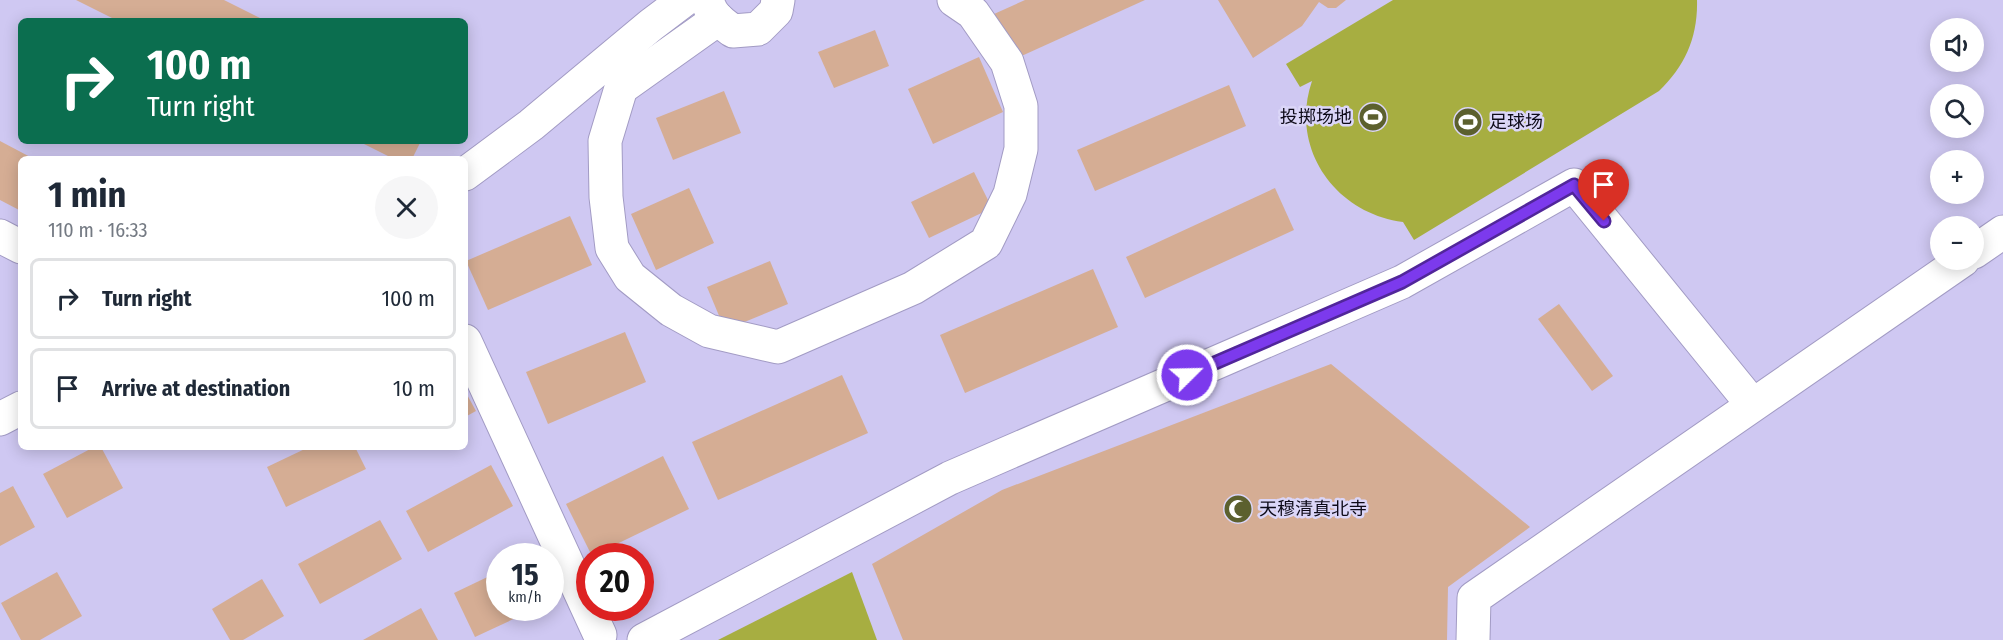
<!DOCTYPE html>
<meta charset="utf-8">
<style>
:root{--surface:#fff;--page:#f6f6f7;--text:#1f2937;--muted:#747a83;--line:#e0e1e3}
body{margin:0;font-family:"Fira Sans Condensed","Noto Sans SC",sans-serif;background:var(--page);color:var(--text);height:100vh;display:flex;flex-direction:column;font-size:22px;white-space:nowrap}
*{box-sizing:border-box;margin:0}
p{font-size:20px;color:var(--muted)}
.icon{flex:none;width:33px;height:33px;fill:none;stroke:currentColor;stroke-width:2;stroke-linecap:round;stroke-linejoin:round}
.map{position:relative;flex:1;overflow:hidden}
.drawer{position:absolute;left:18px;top:156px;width:450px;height:294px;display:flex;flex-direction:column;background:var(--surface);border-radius:9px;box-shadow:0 3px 15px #0003}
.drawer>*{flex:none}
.top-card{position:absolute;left:18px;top:18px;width:450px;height:126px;border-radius:9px;box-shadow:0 3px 15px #0003;background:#0b6e4f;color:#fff;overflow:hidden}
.fabs{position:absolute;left:1930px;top:18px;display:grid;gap:12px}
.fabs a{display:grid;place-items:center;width:54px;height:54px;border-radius:50%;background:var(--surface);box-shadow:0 3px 15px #0003;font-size:30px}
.speed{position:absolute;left:486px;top:543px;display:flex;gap:12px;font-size:30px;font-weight:700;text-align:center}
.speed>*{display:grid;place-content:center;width:78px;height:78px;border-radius:50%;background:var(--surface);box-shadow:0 3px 15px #0003;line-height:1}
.speed small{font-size:15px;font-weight:400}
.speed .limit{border:9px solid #d22;background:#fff;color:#111}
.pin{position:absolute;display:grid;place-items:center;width:51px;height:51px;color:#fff;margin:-62px -26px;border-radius:50% 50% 50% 0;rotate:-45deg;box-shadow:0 0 6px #0007}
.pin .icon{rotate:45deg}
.me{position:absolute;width:66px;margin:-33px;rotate:67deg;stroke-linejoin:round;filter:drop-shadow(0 0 4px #0008)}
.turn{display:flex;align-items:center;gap:21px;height:126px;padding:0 30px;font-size:27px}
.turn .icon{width:78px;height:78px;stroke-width:2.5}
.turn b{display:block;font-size:42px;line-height:51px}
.round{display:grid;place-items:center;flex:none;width:63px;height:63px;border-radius:32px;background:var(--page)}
.overview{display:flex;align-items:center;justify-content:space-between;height:102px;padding:0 30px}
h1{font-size:36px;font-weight:700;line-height:45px}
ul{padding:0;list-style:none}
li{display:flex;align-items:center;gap:18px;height:81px;margin:0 12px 9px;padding:0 18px;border:3px solid var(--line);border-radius:9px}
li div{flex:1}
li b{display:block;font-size:22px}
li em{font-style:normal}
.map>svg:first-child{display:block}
.green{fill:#a7ae41}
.building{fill:#d5ad94}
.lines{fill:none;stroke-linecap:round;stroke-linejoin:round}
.minor-casing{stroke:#a29bc4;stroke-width:35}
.minor{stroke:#fff;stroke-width:33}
.route-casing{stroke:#51269a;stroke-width:15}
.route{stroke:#7c3aed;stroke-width:10}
.labels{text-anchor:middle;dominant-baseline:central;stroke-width:5;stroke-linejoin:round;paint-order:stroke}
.poi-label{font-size:18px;fill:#0d0a18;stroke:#dbd6f8;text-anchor:start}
</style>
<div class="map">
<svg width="2003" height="640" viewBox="0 0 2003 640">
<rect width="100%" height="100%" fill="#cfc8f2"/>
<g class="green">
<path d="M1393 0H1697C1698 37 1685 66 1659 91L1414 240 1403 222C1335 213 1289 148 1312 81L1300 87 1286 64Z"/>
<polygon points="852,572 877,640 718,640"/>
</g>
<g class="building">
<polygon points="76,0 224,0 266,21 118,21"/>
<polygon points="1025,0 1145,0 1015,59 994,14"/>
<polygon points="1218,0 1346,0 1336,8 1328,8 1319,2 1302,26 1253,58"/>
<polygon points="875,30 889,66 834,88 818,52"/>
<polygon points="979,57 1003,112 933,144 908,89"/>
<polygon points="1229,85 1246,126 1095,191 1077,150"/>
<polygon points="724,91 741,133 673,160 656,118"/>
<polygon points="0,141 34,159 21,159 21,211 0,200"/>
<polygon points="358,141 421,141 412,159 394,159"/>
<polygon points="974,172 992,208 929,238 911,202"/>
<polygon points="689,188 714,243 656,270 631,214"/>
<polygon points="1275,188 1294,230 1145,298 1126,257"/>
<polygon points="570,216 592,265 488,310 466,261"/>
<polygon points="770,261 788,304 725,330 707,287"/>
<polygon points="1093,269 1118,327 965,393 940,335"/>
<polygon points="1559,304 1613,376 1592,391 1538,319"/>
<polygon points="625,332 646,382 548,424 526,372"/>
<polygon points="1331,364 1530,527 1448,587 1447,640 903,640 872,564 1002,490"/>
<polygon points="842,375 868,433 718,500 692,442"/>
<polygon points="465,391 476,411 465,417"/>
<polygon points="94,447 101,447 123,488 67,518 43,474"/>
<polygon points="309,447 355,447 366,469 286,507 267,467"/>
<polygon points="663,456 689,509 592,556 566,504"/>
<polygon points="491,465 513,506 428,552 406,511"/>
<polygon points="13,486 35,527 0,546 0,493"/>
<polygon points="380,520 402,559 320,604 298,564"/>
<polygon points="500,571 500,608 537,608 475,637 454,593"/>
<polygon points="57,572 82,616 40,640 21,640 1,603"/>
<polygon points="262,579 284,616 243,640 230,640 212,609"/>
<polygon points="421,608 438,640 363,640"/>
</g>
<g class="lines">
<g class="minor-casing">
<g id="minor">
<path d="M708 2C711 16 722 23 733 31L758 29 776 11 778 0"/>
<polyline points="718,19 621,88 605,141 606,197 612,248 630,277 671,310 709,331 778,347 913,288 986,243 1010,194 1021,149 1021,106 1007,62 973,13 954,0"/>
<polyline points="465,174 531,125 651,25 684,0"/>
<polyline points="0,236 21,247"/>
<polyline points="1974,252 2003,232"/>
<polyline points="465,341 600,635"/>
<polyline points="0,419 21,408"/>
<polyline points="644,640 950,478 1402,282 1574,185 1752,404"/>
<polyline points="1473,640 1474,598 1963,260"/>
</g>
</g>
<use href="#minor" class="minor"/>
</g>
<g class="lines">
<g class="route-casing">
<polyline id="route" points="1187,375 1402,282 1574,185 1604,221"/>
</g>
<use href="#route" class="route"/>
</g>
<defs>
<g id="stadium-disc" transform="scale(1.5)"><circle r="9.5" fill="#5c602e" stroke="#dbd6f8"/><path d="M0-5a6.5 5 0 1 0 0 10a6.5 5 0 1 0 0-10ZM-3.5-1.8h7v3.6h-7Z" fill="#fff"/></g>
<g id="mosque-disc" transform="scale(1.5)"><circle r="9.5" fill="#5c602e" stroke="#dbd6f8"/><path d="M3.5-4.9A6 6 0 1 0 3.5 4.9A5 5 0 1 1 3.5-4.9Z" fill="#fff"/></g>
</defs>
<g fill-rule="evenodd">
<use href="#stadium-disc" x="1373" y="117"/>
<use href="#stadium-disc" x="1468" y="122"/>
<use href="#mosque-disc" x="1238" y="509"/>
</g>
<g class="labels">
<g class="poi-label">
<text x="1352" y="117" text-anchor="end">投掷场地</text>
<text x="1489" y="122">足球场</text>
<text x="1259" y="509">天穆清真北寺</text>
</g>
</g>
</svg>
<div class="fabs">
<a><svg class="icon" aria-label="sound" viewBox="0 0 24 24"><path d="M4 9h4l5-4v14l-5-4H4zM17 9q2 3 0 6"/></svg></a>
<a><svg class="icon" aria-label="search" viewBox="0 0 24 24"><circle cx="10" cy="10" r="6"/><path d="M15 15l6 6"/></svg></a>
<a>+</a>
<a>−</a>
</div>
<div class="speed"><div>15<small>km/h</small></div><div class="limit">20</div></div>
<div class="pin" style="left:1604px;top:221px;background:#d93025"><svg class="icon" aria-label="arrive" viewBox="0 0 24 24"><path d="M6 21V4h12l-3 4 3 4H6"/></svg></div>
<svg class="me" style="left:1187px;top:375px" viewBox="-20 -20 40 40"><circle r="17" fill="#7c3aed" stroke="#fff" stroke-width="3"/><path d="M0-11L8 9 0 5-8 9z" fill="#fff"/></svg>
<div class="top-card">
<div class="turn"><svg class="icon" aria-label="right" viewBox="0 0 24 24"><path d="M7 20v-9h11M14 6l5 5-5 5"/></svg><div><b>100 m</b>Turn right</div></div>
</div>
<section class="drawer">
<div class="overview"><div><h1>1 min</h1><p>110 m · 16:33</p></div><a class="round"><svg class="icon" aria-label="close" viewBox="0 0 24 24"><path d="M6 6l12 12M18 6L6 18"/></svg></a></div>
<ul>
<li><svg class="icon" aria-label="right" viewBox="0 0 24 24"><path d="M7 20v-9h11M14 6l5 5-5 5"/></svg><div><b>Turn right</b></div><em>100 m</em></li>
<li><svg class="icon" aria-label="arrive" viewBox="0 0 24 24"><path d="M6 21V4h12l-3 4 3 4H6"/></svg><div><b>Arrive at destination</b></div><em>10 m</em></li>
</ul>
</section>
</div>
